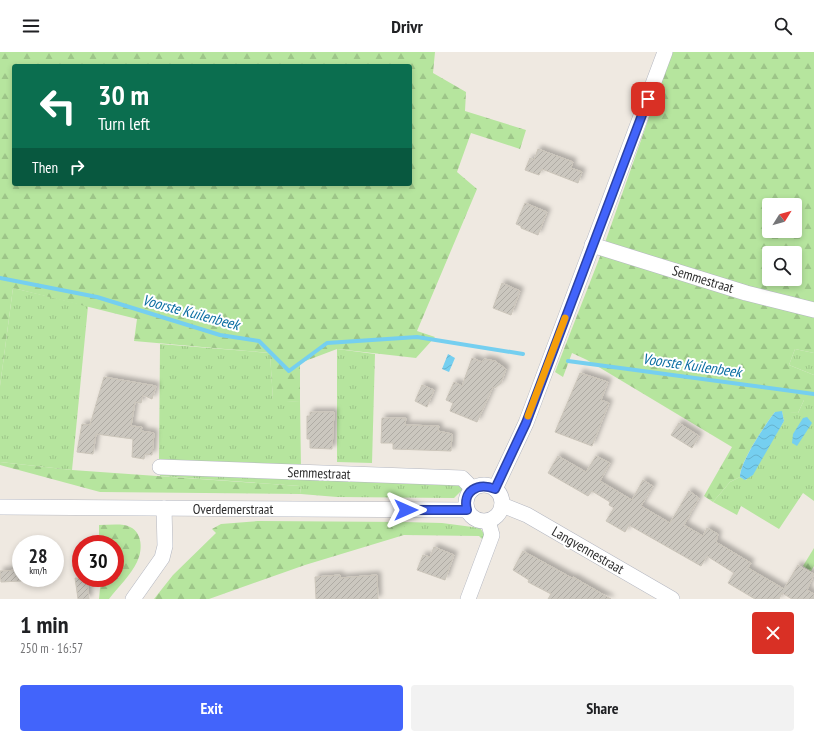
<!DOCTYPE html>
<meta charset="utf-8">
<style>
:root{--surface:#fff;--page:#f2f2f2;--text:#202124;--muted:#757577;--accent:#4264fb}
body{margin:0;font-family:"PT Sans Narrow",sans-serif;background:var(--page);color:var(--text);height:100vh;display:flex;flex-direction:column;font-size:15px;white-space:nowrap}
*{box-sizing:border-box;margin:0}
p{font-size:13px;color:var(--muted)}
.icon{flex:none;width:22px;height:22px;fill:none;stroke:currentColor;stroke-width:2;stroke-linecap:round;stroke-linejoin:round}
.map{position:relative;height:547px;overflow:hidden}
.details{display:flex;flex-direction:column;background:var(--surface);flex:1}
.details>*{flex:none}
.banner{position:absolute;left:12px;top:12px;width:400px;height:122px;border-radius:4px;box-shadow:0 2px 6px #0003;background:#0b6e4f;color:#fff;overflow:hidden}
.needle{width:26px;rotate:53deg}
.controls{position:absolute;left:762px;top:146px;display:grid;gap:8px}
.controls a{display:grid;place-items:center;width:40px;height:40px;border-radius:4px;background:var(--surface);box-shadow:0 2px 6px #0003;font-size:20px}
.speed{position:absolute;left:12px;top:483px;display:flex;gap:8px;font-size:20px;font-weight:700;text-align:center}
.speed>*{display:grid;place-content:center;width:52px;height:52px;border-radius:50%;background:var(--surface);box-shadow:0 2px 6px #0003;line-height:1}
.speed small{font-size:10px;font-weight:400}
.speed .limit{border:6px solid #d22;background:#fff;color:#111}
.pin{position:absolute;display:grid;place-items:center;width:34px;height:34px;color:#fff;margin:-17px;border-radius:8px;box-shadow:0 2px 6px #0006}
.me{position:absolute;width:44px;margin:-22px;rotate:90deg;stroke-linejoin:round;filter:drop-shadow(0 0 3px #0008)}
.turn{display:flex;align-items:center;gap:14px;height:84px;padding:0 20px;font-size:18px}
.turn .icon{width:52px;height:52px;stroke-width:2.5}
.turn b{display:block;font-size:28px;line-height:34px}
.then{display:flex;align-items:center;height:38px;padding:0 20px;background:#0003;gap:8px;font-size:15px}
.round{display:grid;place-items:center;flex:none;width:42px;height:42px;border-radius:4px;background:var(--page)}
.summary{display:flex;align-items:center;justify-content:space-between;height:68px;padding:0 20px}
h1{font-size:24px;font-weight:600;line-height:30px}
.action{display:flex;gap:8px;margin-top:auto;padding:8px 20px}
.action a{flex:1;height:46px;border-radius:4px;background:var(--accent);color:#fff;font-size:16px;font-weight:600;line-height:46px;text-align:center}
.action a+a{background:var(--page);color:var(--text)}
header{display:flex;justify-content:space-between;align-items:center;height:52px;padding:0 20px;background:var(--surface);font-size:18px;font-weight:600}
.map>svg:first-child{display:block}
.grass{fill:url(#grass-tufts)}
.forest{fill:url(#forest-firs);fill-rule:evenodd}
.water{fill:url(#water-waves)}
.lines{fill:none;stroke-linecap:round;stroke-linejoin:round}
.stream{stroke:#75cff0;stroke-width:4}
.building{fill:url(#building-hatch);stroke:#cbc5ba;filter:url(#shadow)}
.street-casing{stroke:#b4b7c1;stroke-width:16}
.street{stroke:#fff;stroke-width:15}
.route-casing{stroke:#2b41a3;stroke-width:10}
.route{stroke:#4264fb;stroke-width:7}
.slow{stroke:#f59e0b;stroke-width:7}
.labels{text-anchor:middle;dominant-baseline:central;stroke-width:4;stroke-linejoin:round;paint-order:stroke}
.street-label{font-size:14px;fill:#2e2e2e;stroke:#fff}
.water-label{font-size:15px;font-style:italic;fill:#0d6fa3;stroke:#fff}
</style>
<header><svg class="icon" aria-label="menu" viewBox="0 0 24 24"><path d="M4 6h16M4 12h16M4 18h16"/></svg>Drivr<svg class="icon" aria-label="search" viewBox="0 0 24 24"><circle cx="10" cy="10" r="6"/><path d="M15 15l6 6"/></svg></header>
<div class="map">
<svg width="814" height="547" viewBox="0 0 814 547">
<defs>
<pattern id="grass-tufts" width="24" height="20" patternUnits="userSpaceOnUse"><rect width="24" height="20" fill="#b6e59e"/><path d="M3 7l-1-3M5 7V3M7 7l1-3M15 17l-1-3M17 17v-4M19 17l1-3" fill="none" stroke="#9dc588"/></pattern>
<pattern id="forest-firs" width="22" height="20" patternUnits="userSpaceOnUse"><rect width="22" height="20" fill="#b6e59e"/><path d="M5 1l3.5 6h-7zM16 11l3.5 6h-7z" fill="#9dc588"/></pattern>
<pattern id="water-waves" width="16" height="10" patternUnits="userSpaceOnUse"><rect width="16" height="10" fill="#75cff0"/><path d="M0 5q4-4 8 0t8 0" fill="none" stroke="#66b2ce"/></pattern>
<pattern id="building-hatch" width="6" height="6" patternUnits="userSpaceOnUse"><rect width="6" height="6" fill="#cbc7bf"/><path d="M-1 1l2-2M0 6l6-6M5 7l2-2" fill="none" stroke="#afaba4"/></pattern>
<filter id="shadow"><feDropShadow dx="3.5" dy="-3.5" stdDeviation="2" flood-color="#0004"/></filter>
</defs>
<rect width="100%" height="100%" fill="#efe9e1"/>
<g class="grass">
<polygon points="13,236 88,254 72,418 0,410 0,334"/>
<polygon points="160,292 270,301 273,348 300,350 301,415 159,408"/>
<polygon points="337,297 375,302 372,411 337,410"/>
<polygon points="795,297 814,301 814,323 789,313"/>
<polygon points="804,348 814,348 814,449 803,441 779,477 741,454 737,463 713,450 730,430 740,425 746,428 784,369 782,359 798,361"/>
<polygon points="159,419 459,432 463,437 454,446 337,445 301,442 300,434 160,424"/>
<polygon points="404,470 442,471 480,476 485,483 483,488 479,484 404,483"/>
</g>
<g class="forest">
<path d="M0 0H435L433 21 466 40 465 59 526 78 520 97 471 81 457 120 477 137 417 279 435 285 416 306 337 297 300 311V350L273 349 270 301 134 289 137 267 13 236 0 334ZM14 14H410V132H14Z"/>
<path d="M672 0H814V301L795 297 789 313 814 323V348H804L798 361 775 360C766 371 739 412 740 425L730 430 713 450 704 444 732 395 587 308 572 301 563 325 555 320 601 202ZM769 153H795V179H769ZM769 201H795V227H769Z"/>
<polygon points="0,410 72,418 300,434 301,442 100,440 0,413"/>
<polygon points="258,469 404,470 404,483 305,513 209,547 154,547 173,523 216,481 212,477 221,472"/>
<path d="M99 473C107 473 116 472 124 473 142 476 144 496 137 510 131 523 118 535 109 547H99L101 526H115V492H99Z"/>
<polygon points="814,496 814,514 811,519 803,514"/>
</g>
<g class="water">
<polygon points="448,302 455,306 449,320 442,317"/>
<path d="M782 359 784 369 753 423 745 428 740 425C739 412 766 371 775 360Z"/>
<polygon points="807,365 812,371 797,394 792,391 793,382 803,366"/>
</g>
<g class="lines">
<g class="stream">
<polyline points="0,226 97,245 220,283 259,289 289,319 327,291 417,285 523,302"/>
<polyline points="568,309 814,342"/>
</g>
</g>
<g class="building">
<polygon points="538,97 573,110 571,116 582,120 578,131 542,117 539,123 525,118 530,106 534,108"/>
<polygon points="525,151 547,160 538,183 521,176 521,174 516,172"/>
<polygon points="502,231 520,239 511,263 493,256"/>
<polygon points="472,306 482,310 484,307 495,309 506,317 501,331 495,336 493,335 477,370 450,359 453,351 446,348 454,330 462,334"/>
<polygon points="580,321 608,330 601,348 609,351 592,394 555,380"/>
<polygon points="104,325 156,334 152,347 143,343 141,351 135,350 131,374 142,375 141,379 154,381 152,403 145,402 144,407 132,405 133,387 96,382 93,402 77,400 82,372 90,373"/>
<polygon points="422,333 434,338 427,355 415,349"/>
<polygon points="310,360 334,360 332,397 310,396 310,387 307,387 307,364 310,364"/>
<polygon points="382,366 406,366 405,373 439,374 438,379 452,382 451,399 393,397 393,391 381,391"/>
<polygon points="679,371 699,384 692,396 671,383"/>
<polygon points="558,404 586,420 596,404 610,411 600,429 632,448 643,428 653,434 641,454 670,471 689,439 699,446 684,473 703,484 707,476 718,482 716,490 751,511 748,516 784,537 798,513 804,517 814,522 807,538 814,542 814,547 792,547 782,541 779,547 755,547 728,531 734,521 707,504 701,514 629,473 625,480 606,469 614,456 609,453 610,450 592,439 588,444 548,421"/>
<polygon points="434,495 454,503 445,528 417,518 423,503 430,505"/>
<polygon points="523,499 572,526 573,525 611,547 548,547 551,542 528,530 529,528 513,518"/>
<polygon points="21,518 21,529 1,530 0,519"/>
<polygon points="340,523 340,526 377,523 378,547 316,547 315,525"/>
<polygon points="75,526 87,526 89,547 78,547"/>
</g>
<g class="lines">
<g class="street-casing">
<g id="street">
<polyline points="592,193 746,241 814,258"/>
<polyline points="160,415 462,426 473,437"/>
<circle cx="484" cy="451" r="18"/>
<polyline points="495,437 526,371 665,0"/>
<polyline points="502,453 527,463 672,547"/>
<polyline points="0,455 467,458"/>
<polyline points="133,547 162,506 165,494 164,456"/>
<polyline points="468,547 492,483 488,469"/>
</g>
</g>
<use href="#street" class="street"/>
</g>
<g class="lines">
<g class="route-casing">
<path id="route" d="M406 458H467C462 439 478 430 495 437L526 371 648 47"/>
</g>
<use href="#route" class="route"/>
<polyline class="slow" points="528,364 565,266"/>
</g>
<g class="labels">
<g class="street-label">
<text transform="translate(703 227) rotate(17)">Semmestraat</text>
<text transform="translate(319 421) rotate(2)">Semmestraat</text>
<text x="233" y="457">Overdemerstraat</text>
<text transform="translate(588 498) rotate(30)">Langvennestraat</text>
</g>
<g class="water-label">
<text transform="translate(191 260) rotate(15)">Voorste Kuilenbeek</text>
<text transform="translate(692 313) rotate(8)">Voorste Kuilenbeek</text>
</g>
</g>
</svg>
<div class="controls">
<a><svg class="needle" viewBox="-14 -14 28 28"><path d="M0-13l5 13h-10z" fill="#e53935"/><path d="M0 13l5-13h-10z" fill="#757577"/></svg></a>
<a><svg class="icon" aria-label="search" viewBox="0 0 24 24"><circle cx="10" cy="10" r="6"/><path d="M15 15l6 6"/></svg></a>
</div>
<div class="speed"><div>28<small>km/h</small></div><div class="limit">30</div></div>
<div class="pin" style="left:648px;top:47px;background:#d93025"><svg class="icon" aria-label="arrive" viewBox="0 0 24 24"><path d="M6 21V4h12l-3 4 3 4H6"/></svg></div>
<svg class="me" style="left:406px;top:458px" viewBox="-20 -20 40 40"><path d="M0-17L14 15 0 8-14 15z" fill="#4264fb" stroke="#fff" stroke-width="4"/></svg>
<div class="banner">
<div class="turn"><svg class="icon" aria-label="left" viewBox="0 0 24 24"><path d="M17 20v-9H6M10 6l-5 5 5 5"/></svg><div><b>30 m</b>Turn left</div></div>
<div class="then">Then<svg class="icon" aria-label="right" viewBox="0 0 24 24"><path d="M7 20v-9h11M14 6l5 5-5 5"/></svg></div>
</div>
</div>
<section class="details">
<div class="summary"><div><h1>1 min</h1><p>250 m · 16:57</p></div><a class="round" style="background:#d93025;color:#fff"><svg class="icon" aria-label="close" viewBox="0 0 24 24"><path d="M6 6l12 12M18 6L6 18"/></svg></a></div>
<div class="action"><a>Exit</a><a>Share</a></div>
</section>
